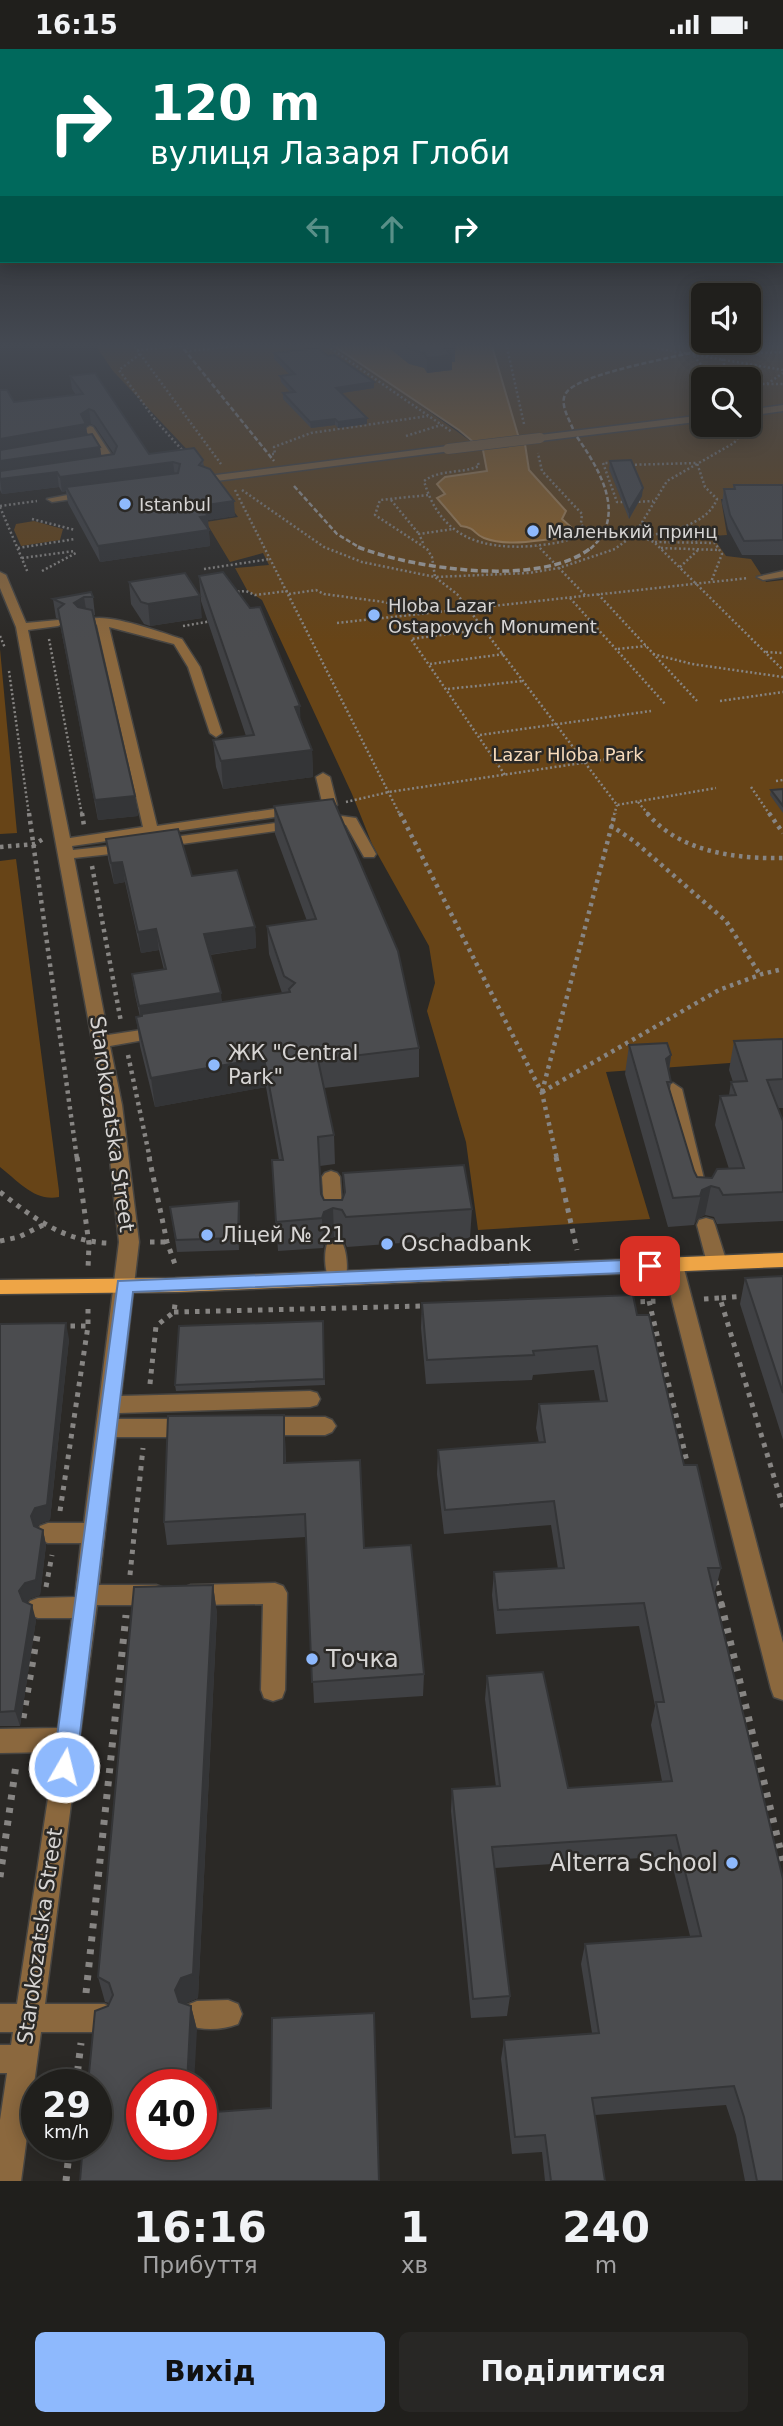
<!DOCTYPE html>
<html lang="uk">
<meta charset="utf-8">
<style>
:root{--surface:#201f1c;--page:#282725;--text:#f1f3f6;--muted:#a2a2a3;--line:#3d3d3b;--accent:#8eb9fd}
body{margin:0;font-family:"DejaVu Sans",sans-serif;background:var(--page);color:var(--text);height:100vh;display:flex;flex-direction:column;font-size:26px;white-space:nowrap}
*{box-sizing:border-box;margin:0}
p{font-size:23px;color:var(--muted)}
.icon{flex:none;width:38px;height:38px;fill:none;stroke:currentColor;stroke-width:2;stroke-linecap:round;stroke-linejoin:round}
.map{position:relative;height:2132px;overflow:hidden}
.details{display:flex;flex-direction:column;background:var(--surface);flex:1}
.details>*{flex:none}
.banner{position:absolute;left:0px;top:0px;width:784px;height:214px;box-shadow:0 4px 18px #0003,0 0 0 2px var(--line);background:#00695c;color:#fff;overflow:hidden}
.fabs{position:absolute;left:691px;top:234px;display:grid;gap:14px}
.fabs a{display:grid;place-items:center;width:70px;height:70px;border-radius:10px;background:var(--surface);box-shadow:0 4px 18px #0003,0 0 0 2px var(--line);font-size:35px}
.speed{position:absolute;left:21px;top:2020px;display:flex;gap:14px;font-size:35px;font-weight:700;text-align:center}
.speed>*{display:grid;place-content:center;width:91px;height:91px;border-radius:50%;background:var(--surface);box-shadow:0 4px 18px #0003,0 0 0 2px var(--line);line-height:1}
.speed small{font-size:18px;font-weight:400}
.speed .limit{border:10px solid #d22;background:#fff;color:#111}
.pin{position:absolute;display:grid;place-items:center;width:60px;height:60px;color:#fff;margin:-30px;border-radius:14px;box-shadow:0 4px 10px #0006}
.me{position:absolute;width:77px;margin:-38px;rotate:8deg;stroke-linejoin:round;filter:drop-shadow(0 0 5px #0008)}
.turn{display:flex;align-items:center;gap:24px;height:147px;padding:0 35px;font-size:32px}
.turn .icon{width:91px;height:91px;stroke-width:2.5}
.turn b{display:block;font-size:49px;line-height:60px}
.lanes{display:flex;align-items:center;height:66px;padding:0 35px;background:#0003;justify-content:center;gap:35px;direction:ltr}
.lanes .off{opacity:.35}
.eta{display:flex;justify-content:space-evenly;align-items:center;height:119px;text-align:center}
.eta b{font-size:42px;font-weight:700;line-height:49px}
.button{display:flex;gap:14px;margin-top:auto;padding:14px 35px}
.button a{flex:1;height:80px;border-radius:10px;background:var(--accent);color:#111;font-size:28px;font-weight:700;line-height:80px;text-align:center}
.button a+a{background:var(--page);color:var(--text)}
.status{display:flex;justify-content:space-between;align-items:center;height:49px;padding:0 35px;background:var(--surface);direction:ltr}
.status svg{height:19px;fill:currentColor}
.map>svg:first-child{display:block}
.green{fill:#674417;fill-rule:evenodd}
.water{fill:#996624;stroke:#ac8759;stroke-width:2}
.lines{fill:none;stroke-linecap:round;stroke-linejoin:round}
.minor-casing{stroke:#474542;stroke-width:3}
.major-casing{stroke:#474542;stroke-width:3}
.path-far3{stroke:#878583;stroke-width:2.5;stroke-dasharray:2 2.5;stroke-linecap:butt}
.path-far2{stroke:#878583;stroke-width:4.5;stroke-dasharray:3.5 4.5;stroke-linecap:butt}
.path-far1{stroke:#878583;stroke-width:5;stroke-dasharray:4.5 6;stroke-linecap:butt}
.path{stroke:#878583;stroke-width:7;stroke-dasharray:5 8;stroke-linecap:butt}
.minor{fill:#8b683e;fill-rule:evenodd}
.major{fill:#eea546;fill-rule:evenodd}
.rail-far1{stroke:#a5a3a1;stroke-width:2.5;stroke-dasharray:5 2.5;stroke-linecap:butt}
.rail{stroke:#a5a3a1;stroke-width:3.5;stroke-dasharray:7 3.5;stroke-linecap:butt}
.minor-bridge-casing{stroke:#474542;stroke-width:11;stroke-linecap:butt}
.path-bridge{stroke:#878583;stroke-width:2.5;stroke-dasharray:2 2.5;stroke-linecap:butt}
.minor-bridge{stroke:#8b683e;stroke-width:10}
.wall{fill:#404144;fill-rule:evenodd}
.shaded-wall{fill:#343537}
.building{fill:#4b4c4f;stroke:#343537;stroke-width:2}
.route{fill:#8eb9fd;stroke:#5c78a4;stroke-width:2}
.poi-dot{fill:#8eb9fd;stroke:#2b2926;stroke-width:2.5}
.labels{text-anchor:middle;dominant-baseline:central;stroke-width:5;stroke-linejoin:round;paint-order:stroke}
.far-poi-label{font-size:18px;fill:#d7d5d4;stroke:#2b2926;text-anchor:start}
.far-park-label{font-size:18px;fill:#f8dbbb;stroke:#2b2926}
.poi-label{font-size:21px;fill:#d7d5d4;stroke:#2b2926;text-anchor:start}
.street-label{font-size:21px;fill:#d7d5d4;stroke:#2b2926}
.near-poi-label{font-size:24px;fill:#d7d5d4;stroke:#2b2926;text-anchor:start}
</style>
<div class="status"><b>16:15</b><svg viewBox="0 0 49 12"><path d="M0 12V9h3v3zM5 12V6h3v6zM10 12V3h3v9zM15 12V0h3v12zM26 1h20v11H26zM47 4h2v5h-2z"/></svg></div>
<div class="map">
<svg width="783" height="2132" viewBox="0 0 783 2132">
<rect width="100%" height="100%" fill="#2b2926"/>
<g class="green">
<path d="M94 294H333L483 401 487 422 445 428V446L438 448 464 477 473 479C495 504 535 479 562 470L566 462 529 421 525 395 518 386 491 294H783V449L721 450 727 486 712 487 726 507 751 510 766 533 783 531V1010L606 1023 650 1170 478 1181 466 1093 427 962 435 934 429 897 372 795 352 745 262 551 247 541 235 519 269 516 263 504 230 513 206 473 238 468 195 409 113 322ZM704 331H749V376H704Z"/>
<polygon points="34,472 63,480 60,491 21,497 14,481 16,475"/>
<polygon points="0,600 17,784 0,785"/>
<path d="M16 810 59 1142V1148C35 1153 18 1132 0 1118V812Z"/>
</g>
<path class="water" d="M491 294 518 386 525 395 529 421 566 462 562 470 571 478 561 489C536 491 508 498 484 489 473 485 477 479 461 477L437 449 445 445 437 435 445 428 487 422 483 401 459 381 331 295Z"/>
<g class="lines">
<g class="minor-casing">
<g id="minor">
<polygon points="783,356 783,362 749,367 749,361"/>
<polygon points="704,366 704,372 540,392 535,389 540,386"/>
<polygon points="90,377 93,378 116,413 113,419 101,422 96,419 106,413 85,380"/>
<polygon points="448,397 451,398 451,402 208,433 203,430 208,427"/>
<polygon points="88,442 92,443 92,447 52,453 47,450"/>
<polygon points="783,522 783,528 763,531 757,528"/>
<path d="M0 523 6 526 26 574 58 571 64 574 58 577 28 581 70 789 143 778 97 576 86 572C102 561 162 584 182 590L200 618 222 684 216 688 210 684 188 618 174 595 109 578 157 777 322 753 316 728 323 724 330 728 337 756 330 760 72 797 73 801 129 795 136 799 129 803 74 809 108 986 161 978 169 983 161 988 110 997 122 1056 139 1193 121 1347 310 1342 317 1344 320 1350 317 1356 310 1358 119 1364 118 1370H190L198 1373 201 1379 198 1385 190 1388H116L99 1536H156L164 1539 168 1546 164 1553 156 1556H97L45 1955H104L114 1959 118 1969 114 1979 104 1983H41L21 2132H0V2071L7 2024H0V1996H11L13 1983H0V1955H17L55 1703 0 1704V1680L58 1679 72 1569H38L30 1566 26 1559 30 1552 38 1549 75 1548 81 1494H48L40 1491 37 1484 40 1477 48 1474H84L119 1193 104 1056 16 578 0 539Z"/>
<polygon points="334,766 356,769 376,805 374,808 364,808 346,776 334,774 160,798 153,794 160,790"/>
<polygon points="673,1034 682,1040 704,1130 701,1135 689,1135 686,1130 664,1040"/>
<polygon points="331,1122 337,1124 340,1128 343,1173 341,1178 327,1178 325,1173 322,1128 325,1124"/>
<polygon points="706,1169 713,1171 715,1176 727,1214 724,1219 710,1219 707,1214 697,1176 699,1171"/>
<path d="M335 1191 342 1193C347 1203 349 1224 344 1233L337 1235 330 1233C325 1224 323 1203 328 1193Z"/>
<polygon points="673,1209 680,1211 683,1216 783,1594 783,1651 774,1648 771,1640 663,1216 666,1211"/>
<polygon points="260,1368 325,1368 332,1371 336,1377 332,1383 325,1386 260,1386 253,1383 249,1377 253,1371"/>
<polygon points="275,1534 283,1537 287,1544 285,1641 282,1649 273,1652 264,1649 261,1641 263,1555 191,1556 183,1553 179,1546 183,1539 191,1536"/>
<path d="M228 1951 238 1955 242 1965 238 1975C222 1981 203 1982 187 1976L183 1966 187 1956 197 1952Z"/>
</g>
</g>
<g class="major-casing">
<polygon id="major" points="783,1204 783,1218 175,1243 0,1245 0,1231 175,1229"/>
</g>
<g class="path-far3">
<polyline points="132,294 221,415"/>
<polyline points="185,294 190,302 261,294"/>
<polyline points="323,294 452,383"/>
<polyline points="506,294 524,375"/>
<polyline points="626,294 783,321"/>
<polyline points="137,301 170,298"/>
<polyline points="140,305 119,321 156,372 184,403"/>
<polyline points="707,306 783,303"/>
<polyline points="694,307 713,331"/>
<polyline points="722,310 730,331"/>
<polyline points="749,335 783,335"/>
<polyline points="767,335 783,324"/>
<polyline points="406,387 441,376"/>
<polyline points="272,405 275,405 274,398 311,384 428,367"/>
<path d="M478 414 479 417C461 425 440 420 424 432 440 487 479 501 533 497 551 495 570 493 585 483L581 474 582 465 542 422 538 404"/>
<polyline points="612,414 603,414 617,453 625,453"/>
<path d="M626 416 697 414 705 438 717 450C706 478 666 482 641 489"/>
<polyline points="235,441 400,766"/>
<polyline points="242,441 324,498 362,513 435,528 457,545 617,756 716,739"/>
<polyline points="428,446 380,451 375,466 427,500 432,508 435,528 529,524 559,519 538,497"/>
<polyline points="391,451 419,485"/>
<polyline points="634,453 653,452"/>
<polyline points="0,457 37,452"/>
<polyline points="0,458 28,524"/>
<polyline points="32,470 75,481"/>
<polyline points="666,481 697,492"/>
<polyline points="635,485 654,493 783,621"/>
<polyline points="655,493 715,494 722,505 711,533"/>
<polyline points="423,494 419,485 453,480"/>
<polyline points="18,499 75,490"/>
<polyline points="661,499 719,501"/>
<polyline points="22,509 75,502"/>
<polyline points="680,518 698,501"/>
<polyline points="204,520 270,510"/>
<polyline points="42,522 76,504"/>
<polyline points="233,543 246,542 255,546 288,542"/>
<polyline points="289,545 316,541 324,545 384,553 419,563"/>
<polyline points="598,545 697,652"/>
<polyline points="585,546 559,519 615,500 635,485 667,432 734,394 747,377"/>
<polyline points="570,549 666,656"/>
<polyline points="337,574 748,529"/>
<polyline points="183,577 212,572"/>
<polyline points="486,580 411,590 505,726"/>
<polyline points="0,587 5,599"/>
<polyline points="49,590 82,766"/>
<polyline points="618,600 646,597"/>
<polyline points="766,603 783,604"/>
<polyline points="653,605 692,615 783,628"/>
<polyline points="430,615 504,605"/>
<polyline points="9,622 29,766"/>
<polyline points="448,640 523,632"/>
<polyline points="720,652 783,643"/>
<polyline points="480,686 651,662"/>
<polyline points="776,732 783,731"/>
<polyline points="751,738 770,766"/>
<polyline points="346,753 389,743 635,706"/>
<polyline points="638,753 649,766"/>
<polyline points="614,766 617,756"/>
</g>
<g class="path-far2">
<polyline points="29,764 77,1110"/>
<polyline points="82,764 84,777"/>
<polyline points="400,764 542,1044 557,1110"/>
<path d="M647 764C679 803 736 810 783 809"/>
<polyline points="769,764 783,784"/>
<polyline points="610,776 634,792 726,872 759,924"/>
<polyline points="0,798 35,795 43,790"/>
<polyline points="92,817 121,973"/>
<polyline points="128,1006 150,1110"/>
<polyline points="542,1043 615,764"/>
<polyline points="542,1043 719,941 762,925 783,920"/>
</g>
<g class="path-far1">
<polyline points="77,1108 89,1195 88,1220"/>
<polyline points="149,1108 167,1193 176,1218"/>
<polyline points="556,1108 577,1201"/>
<path d="M0 1143C33 1169 64 1192 107 1194"/>
<polyline points="0,1192 19,1188 43,1176"/>
<polyline points="150,1193 167,1193"/>
<polyline points="747,1247 720,1249 783,1458"/>
<polyline points="704,1250 720,1249"/>
<polyline points="649,1252 689,1421"/>
<polyline points="630,1253 660,1252"/>
<polyline points="174,1263 425,1257"/>
<polyline points="60,1277 90,1277"/>
<polyline points="150,1335 156,1277 174,1263 175,1255"/>
<polyline points="60,1462 88,1277 88,1256"/>
<polyline points="130,1526 143,1399"/>
<polyline points="716,1532 722,1556"/>
<polyline points="46,1538 52,1506"/>
</g>
<g class="path">
<polyline points="721,1554 783,1812"/>
<polyline points="23,1669 38,1581"/>
<polyline points="0,1828 16,1716"/>
<polyline points="86,1944 126,1566"/>
<polyline points="76,2035 81,1994"/>
<polyline points="66,2132 70,2095"/>
</g>
<use href="#minor" class="minor"/>
<use href="#major" class="major"/>
<g class="rail-far1">
<polyline points="179,294 274,412"/>
<path d="M573 380C569 370 559 354 566 344 580 322 699 305 730 294"/>
<path d="M577 388C600 421 628 468 590 500"/>
<polyline points="294,437 337,485 362,500"/>
</g>
<path class="rail" d="M358 498C414 520 543 539 592 498"/>
<g class="minor-bridge-casing">
<polyline id="minor-bridge" points="448,400 540,389"/>
</g>
<polyline class="path-bridge" points="170,298 186,296"/>
<use href="#minor-bridge" class="minor-bridge"/>
</g>
<g class="wall">
<polygon points="383,294 451,294 455,299 455,313 452,313 452,321 427,324 424,319 409,315"/>
<polygon points="274,304 328,307 374,339 341,344 367,369 367,375 338,379 335,376 311,379 283,350 283,344 291,344 281,333 280,327 290,326 274,310"/>
<path d="M70 327 149 405 203 411 204 418 235 467 208 471 210 497 100 513 68 454 66 442 62 443 59 438 2 445 0 441V341L14 353 76 346 72 340ZM91 375 95 377 114 405 101 407 100 398 87 386 86 377Z"/>
<polygon points="610,412 642,447 629,470 609,420"/>
<polygon points="734,436 783,436 783,506 742,506 728,480 722,454 724,440 733,440"/>
<polygon points="199,527 250,559 300,657 300,671 312,701 313,728 223,740 216,718 213,691 246,687 201,552"/>
<polygon points="129,533 202,569 150,577 144,575 131,555"/>
<polygon points="93,548 95,566 94,566 135,747 138,767 98,771 59,570 56,569 53,550"/>
<polygon points="783,740 783,764 770,746 771,741"/>
<polygon points="274,757 419,999 419,1028 324,1039 334,1086 335,1115 320,1117 321,1145 324,1151 342,1151 344,1145 343,1124 472,1160 470,1189 347,1198 343,1190 334,1188 326,1192 323,1199 278,1202 272,1111 279,1111 266,1038 155,1058 140,997 136,968 140,968 135,946 132,925 164,921 159,901 141,904 125,833 114,835 108,810 106,790 192,827 255,878 256,899 210,906 222,953 282,944 269,905 267,877 307,872 275,785"/>
<polygon points="783,990 783,1059 778,1059 783,1072 783,1172 717,1175 714,1168 705,1166 697,1170 694,1176 668,1178 625,1025 629,996 671,1006 669,1022 671,1033 670,1041 694,1122 697,1128 712,1129 729,1120 715,1076 720,1047 729,1046 731,1033 733,1033 729,1021 734,992"/>
<polygon points="170,1158 240,1164 239,1201 177,1203"/>
<polygon points="783,1227 783,1391 740,1255 745,1229"/>
<polygon points="422,1254 637,1266 684,1416 721,1519 715,1542 713,1542 783,2132 745,2132 736,2086 726,2056 595,2066 605,2132 545,2132 542,2103 512,2105 501,2010 504,1991 592,1984 581,1915 585,1895 690,1887 670,1807 495,1819 510,1947 507,1967 471,1969 451,1762 452,1740 496,1738 485,1650 487,1627 568,1739 662,1732 651,1676 655,1657 639,1577 496,1585 492,1546 494,1523 558,1520 551,1476 444,1485 437,1425 438,1401 539,1394 536,1379 539,1355 600,1352 594,1321 533,1326 532,1331 426,1335 421,1279"/>
<polygon points="323,1272 325,1336 176,1342 175,1336"/>
<polygon points="0,1275 69,1290 50,1471 39,1475 37,1478 43,1481 46,1496 40,1546 29,1550 27,1553 36,1571 20,1677 0,1677"/>
<polygon points="285,1389 286,1414 364,1499 424,1625 423,1647 314,1654 306,1488 167,1496 164,1473"/>
<polygon points="213,1536 217,1565 198,1949 186,1954 185,1955 191,1957 197,1981 142,2095 379,2132 80,2132 109,1954 105,1953 98,1928"/>
</g>
<g class="shaded-wall">
<polygon points="452,306 452,321 427,324 427,309"/>
<polygon points="374,333 374,339 336,345 336,339"/>
<polygon points="89,360 91,375 86,377 88,390 0,405 0,390 81,365"/>
<polygon points="367,369 367,375 338,379 338,373"/>
<polygon points="335,370 335,376 311,379 310,373"/>
<polygon points="100,398 102,413 0,427 0,412"/>
<polygon points="173,413 175,428 66,438 66,442 62,443 60,428"/>
<polygon points="57,423 59,438 2,445 0,430"/>
<polygon points="643,439 642,447 629,470 629,462"/>
<polygon points="234,452 235,467 208,471 210,497 100,513 98,497 200,457"/>
<polygon points="200,547 202,569 150,577 148,555"/>
<polygon points="84,548 87,566 74,554"/>
<polygon points="300,657 301,685 295,658"/>
<polygon points="312,701 313,728 223,740 221,712"/>
<polygon points="135,747 138,767 98,771 95,751"/>
<polygon points="122,813 125,833 114,835 111,814"/>
<polygon points="255,878 256,899 206,906 204,885"/>
<polygon points="156,880 159,901 141,904 138,883"/>
<polygon points="221,944 223,966 142,979 139,957"/>
<polygon points="671,1006 667,1035 666,1010"/>
<polygon points="264,1009 266,1038 155,1058 151,1029"/>
<polygon points="711,1137 705,1166 697,1170 694,1176 702,1141"/>
<polygon points="239,1152 240,1164 239,1201 238,1189"/>
<polygon points="333,1159 334,1188 326,1192 323,1199 322,1169 324,1163"/>
<polygon points="66,1274 69,1290 50,1471 39,1475 35,1483 31,1467"/>
<polygon points="284,1366 285,1389 286,1437 284,1414"/>
<polygon points="43,1481 46,1496 40,1546 29,1550 24,1558 19,1542"/>
<polygon points="213,1536 217,1565 198,1949 186,1954 181,1965 175,1941"/>
<polygon points="32,1556 36,1571 20,1677 15,1662"/>
<polygon points="191,1957 197,1981 194,2035 187,2035"/>
</g>
<g class="building">
<polygon points="401,294 451,294 455,299 445,299 452,306 427,309 424,304 409,300"/>
<polygon points="318,299 328,307 334,306 374,333 336,339 367,369 338,373 335,370 310,373 283,344 295,343 280,327 295,325 274,304"/>
<polygon points="95,324 149,405 194,399 203,411 199,416 210,420 234,452 200,457 208,467 200,468 209,481 98,497 66,438 178,424 180,415 173,413 60,428 57,423 0,430 0,422 114,405 117,397 94,362 89,360 81,365 86,375 0,390 0,341 7,341 14,353 83,345 70,327"/>
<polygon points="92,385 100,398 0,412 0,401"/>
<polygon points="631,411 643,439 629,462 610,412"/>
<polygon points="734,436 783,436 783,491 744,492 730,466 724,440 735,440"/>
<polygon points="223,523 250,559 260,558 300,657 295,658 312,701 221,712 213,691 254,686 199,527"/>
<polygon points="185,524 200,547 148,555 141,553 129,533"/>
<polygon points="91,543 93,548 84,548 74,554 78,558 92,561 135,747 95,751 58,560 64,555 53,550"/>
<polygon points="783,740 783,757 771,741"/>
<polygon points="333,750 398,902 419,999 318,1011 334,1086 318,1088 321,1145 324,1151 342,1151 345,1143 343,1124 464,1116 472,1160 346,1168 342,1161 333,1159 324,1163 322,1169 276,1173 272,1111 283,1111 264,1009 151,1029 136,968 142,967 142,965 290,943 289,940 295,934 284,927 267,877 316,870 274,757"/>
<polygon points="178,780 192,827 237,821 255,878 204,885 221,944 139,957 132,925 166,920 156,880 138,883 122,813 111,814 106,790"/>
<polygon points="783,990 783,1030 767,1031 783,1072 783,1143 723,1146 719,1139 711,1137 702,1141 700,1147 673,1149 629,996 667,994 671,1006 666,1010 671,1033 667,1033 694,1122 697,1128 712,1129 717,1120 744,1119 720,1047 736,1046 731,1033 747,1032 734,992"/>
<polygon points="239,1152 238,1189 176,1191 170,1158"/>
<polygon points="783,1227 783,1344 745,1229"/>
<polygon points="633,1246 637,1266 649,1266 684,1416 697,1416 721,1519 708,1519 783,1830 783,2132 757,2132 744,2068 734,2037 592,2049 605,2132 551,2132 545,2086 515,2088 504,1991 599,1984 585,1895 701,1887 676,1786 492,1798 510,1947 473,1950 452,1740 500,1737 487,1627 543,1623 568,1739 672,1732 656,1653 664,1653 644,1554 498,1561 494,1523 564,1519 554,1452 445,1461 438,1401 545,1393 539,1355 607,1352 597,1297 533,1302 534,1306 427,1311 422,1254"/>
<polygon points="323,1272 324,1330 175,1336 179,1277"/>
<polygon points="66,1274 47,1456 35,1459 31,1467 34,1477 43,1481 36,1531 25,1534 19,1542 23,1552 32,1556 15,1662 0,1663 0,1275"/>
<polygon points="284,1366 284,1414 360,1411 364,1499 411,1496 424,1625 312,1633 305,1465 164,1473 168,1367"/>
<polygon points="213,1536 193,1925 181,1929 175,1941 179,1953 191,1957 187,2035 142,2035 142,2095 201,2095 201,2064 271,2059 272,1969 374,1964 379,2132 80,2132 83,2095 96,2095 96,2035 88,2035 95,1962 108,1957 113,1946 109,1934 98,1928 134,1538"/>
</g>
<linearGradient id="sky" x2="0" y2="1"><stop stop-color="#181715"/><stop offset="0.5" stop-color="#444952"/><stop offset="1" stop-color="#444952" stop-opacity="0"/></linearGradient>
<rect width="783" height="593" fill="url(#sky)"/>
<polygon class="route" points="650,1210 657,1212 659,1217 657,1222 650,1223 133,1243 76,1718 73,1726 64,1730 56,1726 53,1718 118,1232"/>
<g class="poi-dot">
<circle cx="125" cy="455" r="7"/>
<circle cx="533" cy="482" r="7"/>
<circle cx="374" cy="566" r="7"/>
<circle cx="214" cy="1016" r="7"/>
<circle cx="207" cy="1186" r="7"/>
<circle cx="387" cy="1195" r="7"/>
<circle cx="312" cy="1610" r="7"/>
<circle cx="732" cy="1814" r="7"/>
</g>
<g class="labels">
<g class="far-poi-label">
<text x="139" y="455">Istanbul</text>
<text x="547" y="482">Маленький принц</text>
<text x="388" y="556">Hloba Lazar<tspan x="388" dy="21">Ostapovych Monument</tspan></text>
</g>
<g class="far-park-label">
<text x="568" y="705">Lazar Hloba Park</text>
</g>
<g class="poi-label">
<text x="228" y="1004">ЖК "Central<tspan x="228" dy="24">Park"</tspan></text>
<text x="221" y="1186">Ліцей № 21</text>
<text x="401" y="1195">Oschadbank</text>
</g>
<g class="street-label">
<text transform="translate(112 1075) rotate(82)">Starokozatska Street</text>
<text transform="translate(40 1887) rotate(-82)">Starokozatska Street</text>
</g>
<g class="near-poi-label">
<text x="326" y="1610">Точка</text>
<text x="718" y="1814" text-anchor="end">Alterra School</text>
</g>
</g>
</svg>
<div class="fabs">
<a><svg class="icon" aria-label="sound" viewBox="0 0 24 24"><path d="M4 9h4l5-4v14l-5-4H4zM17 9q2 3 0 6"/></svg></a>
<a><svg class="icon" aria-label="search" viewBox="0 0 24 24"><circle cx="10" cy="10" r="6"/><path d="M15 15l6 6"/></svg></a>
</div>
<div class="speed"><div>29<small>km/h</small></div><div class="limit">40</div></div>
<div class="pin" style="left:650px;top:1217px;background:#d93025"><svg class="icon" aria-label="arrive" viewBox="0 0 24 24"><path d="M6 21V4h12l-3 4 3 4H6"/></svg></div>
<svg class="me" style="left:64px;top:1718px" viewBox="-20 -20 40 40"><circle r="17" fill="#8eb9fd" stroke="#fff" stroke-width="3"/><path d="M0-11L8 9 0 5-8 9z" fill="#fff"/></svg>
<div class="banner">
<div class="turn"><svg class="icon" aria-label="right" viewBox="0 0 24 24"><path d="M7 20v-9h11M14 6l5 5-5 5"/></svg><div><b>120 m</b>вулиця Лазаря Глоби</div></div>
<div class="lanes"><svg class="icon off" aria-label="left" viewBox="0 0 24 24"><path d="M17 20v-9H6M10 6l-5 5 5 5"/></svg><svg class="icon off" aria-label="ahead" viewBox="0 0 24 24"><path d="M12 20V5M6 11l6-6 6 6"/></svg><svg class="icon" aria-label="right" viewBox="0 0 24 24"><path d="M7 20v-9h11M14 6l5 5-5 5"/></svg></div>
</div>
</div>
<section class="details">
<div class="eta">
<div><b>16:16</b><p>Прибуття</p></div>
<div><b>1</b><p>хв</p></div>
<div><b>240</b><p>m</p></div>
</div>
<div class="button"><a>Вихід</a><a>Поділитися</a></div>
</section>
